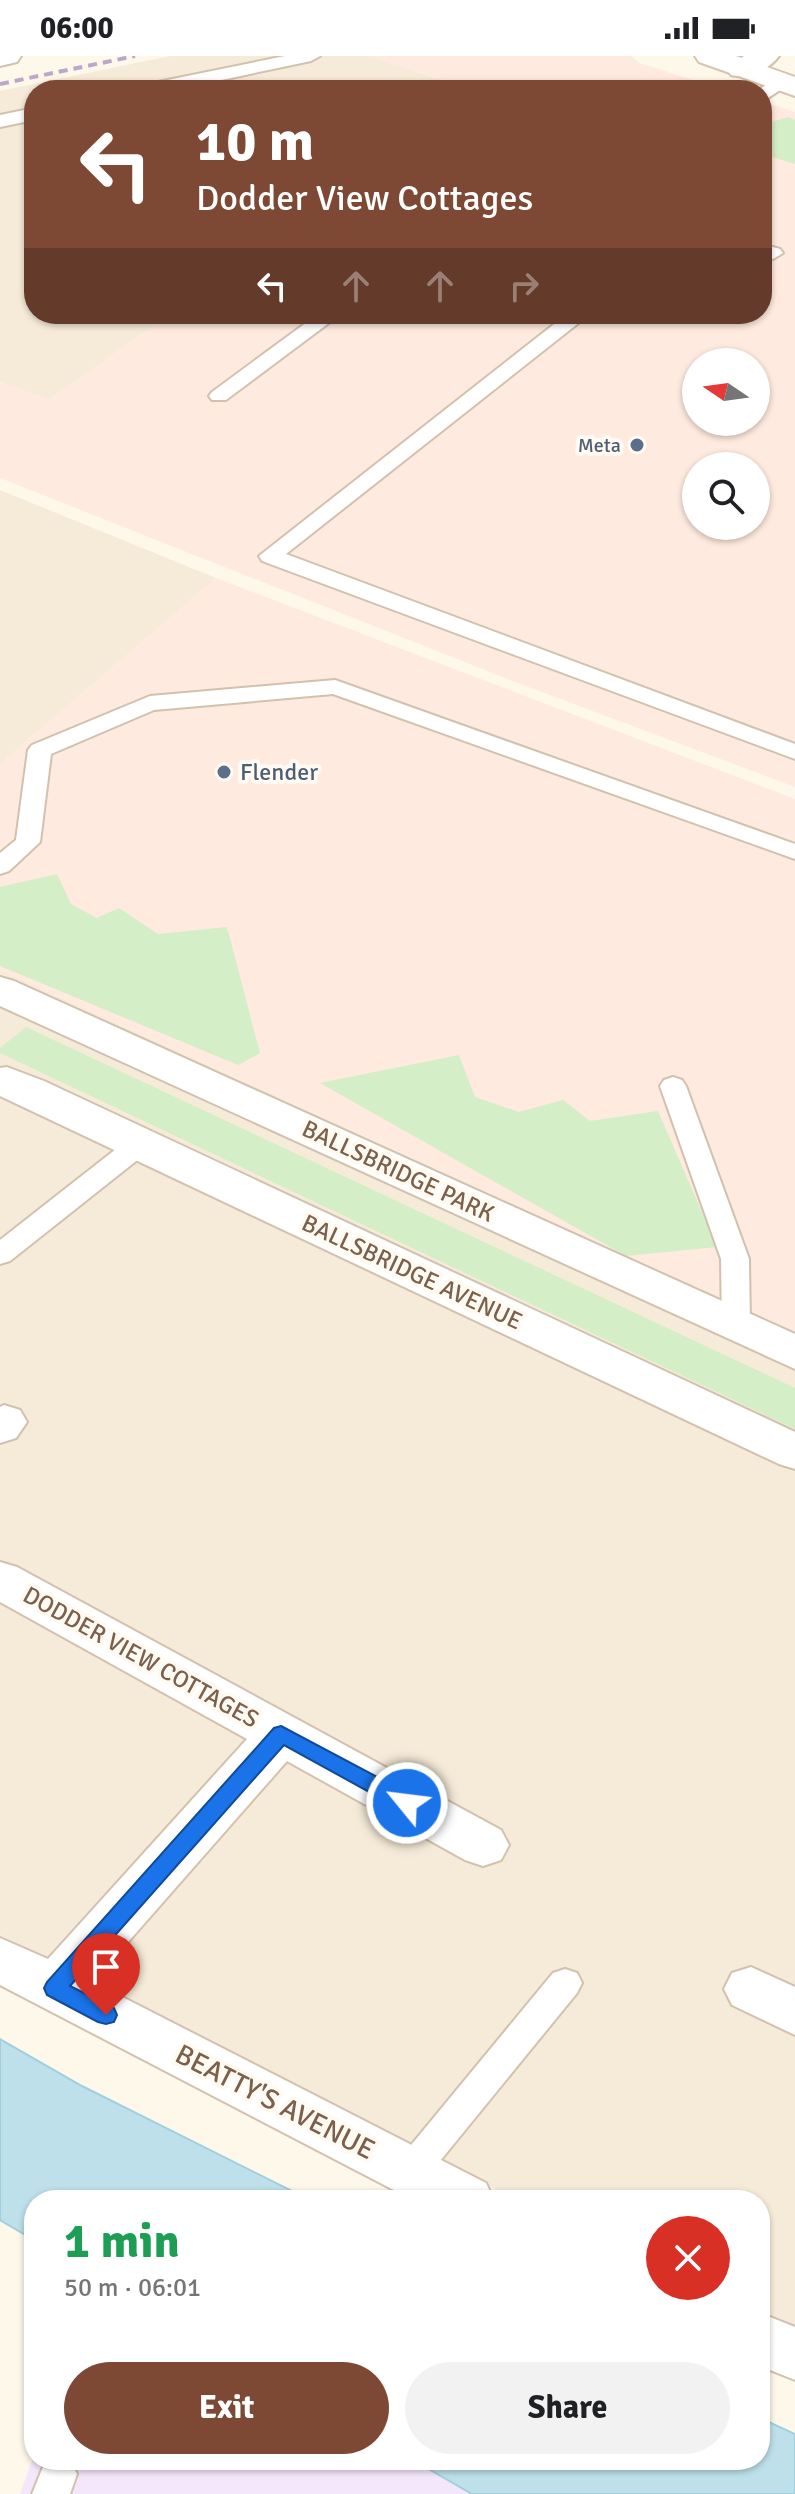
<!DOCTYPE html>
<meta charset="utf-8">
<style>
:root{--surface:#fff;--page:#f2f2f2;--text:#202124;--muted:#757577;--accent:#7d4935}
body{margin:0;font-family:Signika,sans-serif;background:var(--page);color:var(--text);height:100vh;display:flex;flex-direction:column;font-size:30px;white-space:nowrap}
*{box-sizing:border-box;margin:0}
p{font-size:26px;color:var(--muted)}
.icon{flex:none;width:44px;height:44px;fill:none;stroke:currentColor;stroke-width:2;stroke-linecap:round;stroke-linejoin:round}
.map{position:relative;flex:1;overflow:hidden}
.details{position:absolute;left:24px;top:2134px;width:746px;height:280px;display:flex;flex-direction:column;background:var(--surface);border-radius:32px;box-shadow:0 2px 6px #0004}
.details>*{flex:none}
.hud{position:absolute;left:24px;top:24px;width:748px;height:244px;border-radius:32px;box-shadow:0 2px 6px #0004;background:#7d4935;color:#fff;overflow:hidden}
.needle{width:52px;rotate:283deg}
.tools{position:absolute;left:682px;top:292px;display:grid;gap:16px}
.tools a{display:grid;place-items:center;width:88px;height:88px;border-radius:50%;background:var(--surface);box-shadow:0 2px 6px #0004;font-size:40px}
.pin{position:absolute;display:grid;place-items:center;width:68px;height:68px;color:#fff;margin:-82px -34px;border-radius:50% 50% 50% 0;rotate:-45deg;box-shadow:0 0 8px #0007}
.pin .icon{rotate:45deg}
.me{position:absolute;width:88px;margin:-44px;rotate:299deg;stroke-linejoin:round;filter:drop-shadow(0 0 6px #0008)}
.turn{display:flex;align-items:center;gap:28px;height:168px;padding:0 40px;font-size:36px}
.turn .icon{width:104px;height:104px;stroke-width:2.5}
.turn b{display:block;font-size:56px;line-height:68px}
.lanes{display:flex;align-items:center;height:76px;padding:0 40px;background:#0003;justify-content:center;gap:40px;direction:ltr}
.lanes .off{opacity:.35}
.round{display:grid;place-items:center;flex:none;width:84px;height:84px;border-radius:42px;background:var(--page)}
.headline{display:flex;align-items:center;justify-content:space-between;height:136px;padding:0 40px}
h1{font-size:48px;font-weight:700;line-height:60px;color:#1e9e55}
.cta{display:flex;gap:16px;margin-top:auto;padding:16px 40px}
.cta a{flex:1;height:92px;border-radius:48px;background:var(--accent);color:#fff;font-size:32px;font-weight:700;line-height:92px;text-align:center}
.cta a+a{background:var(--page);color:var(--text)}
.status{display:flex;justify-content:space-between;align-items:center;height:56px;padding:0 40px;background:var(--surface);direction:ltr}
.status svg{height:22px;fill:currentColor}
.map>svg:first-child{display:block}
.residential{fill:#f6ebd8}
.commercial{fill:#feeade;fill-rule:evenodd}
.education{fill:#f5e7fb}
.green{fill:#d4eec7}
.water{fill:#bde0ea;stroke:#a2cfdd;stroke-width:2}
.lines{fill:none;stroke-linecap:round;stroke-linejoin:round}
.lane-casing{stroke:#d2c1ae;stroke-width:4}
.street-casing{stroke:#d2c1ae;stroke-width:4}
.secondary-casing{stroke:#d8c3ae;stroke-width:4}
.lane{fill:#fff;fill-rule:evenodd}
.street{fill:#fff;fill-rule:evenodd}
.secondary{fill:#fff;fill-rule:evenodd}
.rail{stroke:#bca6ca;stroke-width:4;stroke-dasharray:9 6;stroke-linecap:butt}
.route{fill:#1a73e8;stroke:#114b97;stroke-width:2}
.service-dot{fill:#5c6f8a;stroke:#fffbf3;stroke-width:3}
.labels{text-anchor:middle;dominant-baseline:central;stroke-width:8;stroke-linejoin:round;paint-order:stroke}
.far-service-label{font-size:20px;fill:#4e5e75;stroke:#fffbf3;text-anchor:end}
.service-label{font-size:24px;fill:#4e5e75;stroke:#fffbf3;text-anchor:start}
.street-label{font-size:24px;fill:#7c604b;stroke:#fffbf3}
.near-street-label{font-size:28px;fill:#7c604b;stroke:#fffbf3}
</style>
<div class="status"><b>06:00</b><svg viewBox="0 0 49 12"><path d="M0 12V9h3v3zM5 12V6h3v6zM10 12V3h3v9zM15 12V0h3v12zM26 1h20v11H26zM47 4h2v5h-2z"/></svg></div>
<div class="map">
<svg width="795" height="2438" viewBox="0 0 795 2438">
<rect width="100%" height="100%" fill="#fef8eb"/>
<g class="residential">
<polygon points="170,0 368,0 473,34 34,34 34,258 170,258 49,344 0,326 0,35"/>
<polygon points="0,434 216,522 0,708"/>
<polygon points="0,914 795,1277 795,2279 760,2263 760,2144 517,2144 138,1953 0,1879"/>
</g>
<g class="commercial">
<polygon points="368,0 631,0 639,7 726,34 473,34"/>
<path d="M762 45 795 56V731L505 622 0 422V326L49 344 170 258H762ZM696 306H756V366H696ZM696 410H756V470H696Z"/>
<polygon points="216,522 795,743 795,1277 0,914 0,708"/>
</g>
<polygon class="education" points="34,2399 34,2404 413,2404 472,2438 20,2438"/>
<g class="green">
<polygon points="788,61 795,64 795,108 762,98 762,69"/>
<polygon points="57,818 71,848 97,862 119,852 158,878 227,871 260,997 238,1009 0,910 0,831"/>
<polygon points="26,971 795,1332 795,1373 0,997 0,992"/>
<polygon points="459,999 475,1041 519,1056 563,1044 590,1065 658,1055 717,1191 626,1200 320,1027"/>
</g>
<g class="water">
<polygon points="0,1983 82,2030 310,2144 34,2144 34,2184 0,2164"/>
<polygon points="760,2362 795,2378 795,2438 472,2438 413,2404 760,2404"/>
</g>
<g class="lines">
<g class="lane-casing">
<g id="lane">
<polygon points="285,0 320,0 311,5 174,34 139,34 148,28"/>
<polygon points="780,20 789,26 786,30 762,46 762,34 758,34"/>
<polygon points="34,52 34,64 0,71 0,59"/>
<polygon points="762,188 780,193 783,197 773,203 762,200"/>
<polygon points="318,258 341,258 226,344 212,344 209,340 212,336"/>
<polygon points="567,258 590,258 286,498 795,688 795,703 262,505 259,500"/>
<polygon points="335,624 795,788 795,803 333,638 154,654 51,698 40,786 9,815 0,818 0,797 16,784 28,694 32,689 150,640"/>
<polygon points="673,1021 682,1024 686,1030 749,1203 750,1270 746,1277 736,1280 726,1277 722,1270 721,1203 660,1030 664,1024"/>
<polygon points="140,1079 150,1082 153,1088 150,1094 10,1205 0,1208 0,1184 130,1082"/>
<polygon points="565,1913 577,1917 582,1927 577,1937 422,2127 410,2131 398,2127 392,2116 398,2105 553,1917"/>
<polygon points="49,2404 71,2406 77,2418 70,2438 32,2438 45,2406"/>
</g>
</g>
<g class="street-casing">
<g id="street">
<polygon points="0,0 21,0 17,6 0,10"/>
<path d="M744 0H779C769 14 747 23 731 19L727 13Z"/>
<polygon points="0,921 14,925 795,1278 795,1313 0,950"/>
<polygon points="7,1011 44,1025 795,1376 795,1413 779,1408 0,1040 0,1012"/>
<polygon points="4,1349 20,1354 27,1366 16,1382 0,1387 0,1351"/>
<polygon points="0,1506 17,1511 501,1774 509,1789 501,1804 483,1810 465,1804 287,1705 93,1926 486,2127 494,2144 413,2144 0,1929 0,1882 48,1903 247,1683 0,1546"/>
<polygon points="751,1911 795,1931 795,1979 732,1949 724,1933 732,1917"/>
<polygon points="760,2257 795,2271 795,2324 760,2310"/>
</g>
</g>
<g class="secondary-casing">
<polygon id="secondary" points="695,0 736,0 795,21 795,40 699,6"/>
</g>
<use href="#lane" class="lane"/>
<use href="#street" class="street"/>
<use href="#secondary" class="secondary"/>
<polyline class="rail" points="0,28 135,0"/>
</g>
<polygon class="route" points="281,1670 415,1741 418,1747 415,1753 407,1756 400,1753 284,1689 70,1930 114,1952 117,1959 114,1966 106,1968 98,1966 47,1939 44,1932 47,1926 274,1672"/>
<g class="service-dot">
<circle cx="637" cy="389" r="8"/>
<circle cx="224" cy="716" r="8"/>
</g>
<g class="labels">
<g class="far-service-label">
<text x="621" y="389">Meta</text>
</g>
<g class="service-label">
<text x="240" y="716">Flender</text>
</g>
<g class="street-label">
<text transform="translate(398 1115) rotate(25)">BALLSBRIDGE PARK</text>
<text transform="translate(412 1216) rotate(25)">BALLSBRIDGE AVENUE</text>
<text transform="translate(141 1601) rotate(29)">DODDER VIEW COTTAGES</text>
</g>
<g class="near-street-label">
<text transform="translate(275 2046) rotate(27)">BEATTY'S AVENUE</text>
</g>
</g>
</svg>
<div class="tools">
<a><svg class="needle" viewBox="-14 -14 28 28"><path d="M0-13l5 13h-10z" fill="#e53935"/><path d="M0 13l5-13h-10z" fill="#757577"/></svg></a>
<a><svg class="icon" aria-label="search" viewBox="0 0 24 24"><circle cx="10" cy="10" r="6"/><path d="M15 15l6 6"/></svg></a>
</div>
<div class="pin" style="left:106px;top:1959px;background:#d93025"><svg class="icon" aria-label="arrive" viewBox="0 0 24 24"><path d="M6 21V4h12l-3 4 3 4H6"/></svg></div>
<svg class="me" style="left:407px;top:1747px" viewBox="-20 -20 40 40"><circle r="17" fill="#1a73e8" stroke="#fff" stroke-width="3"/><path d="M0-11L8 9 0 5-8 9z" fill="#fff"/></svg>
<div class="hud">
<div class="turn"><svg class="icon" aria-label="left" viewBox="0 0 24 24"><path d="M17 20v-9H6M10 6l-5 5 5 5"/></svg><div><b>10 m</b>Dodder View Cottages</div></div>
<div class="lanes"><svg class="icon" aria-label="left" viewBox="0 0 24 24"><path d="M17 20v-9H6M10 6l-5 5 5 5"/></svg><svg class="icon off" aria-label="ahead" viewBox="0 0 24 24"><path d="M12 20V5M6 11l6-6 6 6"/></svg><svg class="icon off" aria-label="ahead" viewBox="0 0 24 24"><path d="M12 20V5M6 11l6-6 6 6"/></svg><svg class="icon off" aria-label="right" viewBox="0 0 24 24"><path d="M7 20v-9h11M14 6l5 5-5 5"/></svg></div>
</div>
<section class="details">
<div class="headline"><div><h1>1 min</h1><p>50 m · 06:01</p></div><a class="round" style="background:#d93025;color:#fff"><svg class="icon" aria-label="close" viewBox="0 0 24 24"><path d="M6 6l12 12M18 6L6 18"/></svg></a></div>
<div class="cta"><a>Exit</a><a>Share</a></div>
</section>
</div>
